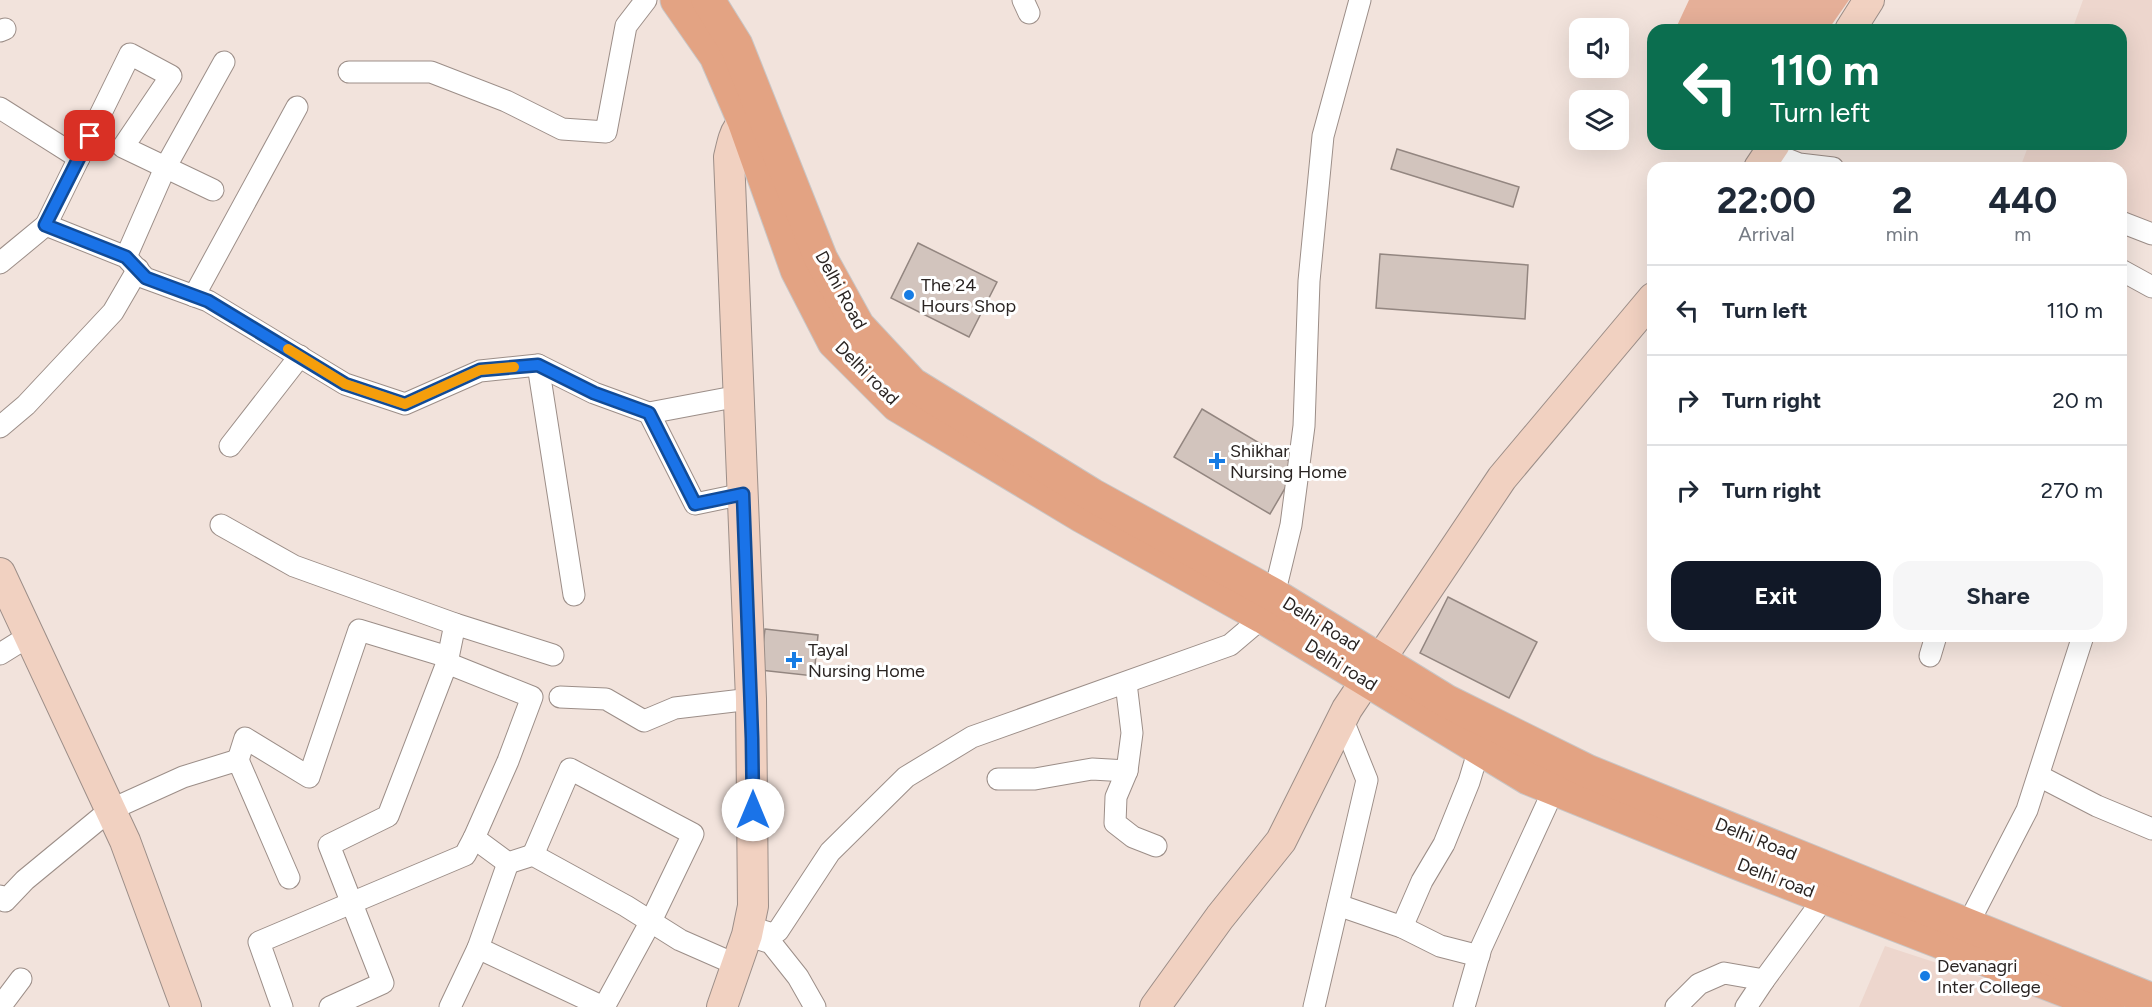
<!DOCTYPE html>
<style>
:root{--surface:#fff;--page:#f6f6f7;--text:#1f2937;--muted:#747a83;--line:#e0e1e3;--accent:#111827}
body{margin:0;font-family:Figtree,sans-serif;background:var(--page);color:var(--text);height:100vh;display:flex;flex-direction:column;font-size:22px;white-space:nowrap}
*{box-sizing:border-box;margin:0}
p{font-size:20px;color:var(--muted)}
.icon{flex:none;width:33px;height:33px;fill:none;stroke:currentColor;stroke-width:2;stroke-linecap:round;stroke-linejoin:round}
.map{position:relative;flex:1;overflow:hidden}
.sheet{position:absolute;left:1647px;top:162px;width:480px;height:480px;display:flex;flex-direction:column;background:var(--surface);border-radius:18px;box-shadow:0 6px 24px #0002}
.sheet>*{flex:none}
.banner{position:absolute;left:1647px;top:24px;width:480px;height:126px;border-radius:18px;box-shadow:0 6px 24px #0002;background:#0b6e4f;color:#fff;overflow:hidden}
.buttons{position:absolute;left:1569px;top:18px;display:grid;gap:12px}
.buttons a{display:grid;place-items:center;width:60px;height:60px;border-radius:12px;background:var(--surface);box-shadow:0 6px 24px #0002;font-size:30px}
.pin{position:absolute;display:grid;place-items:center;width:51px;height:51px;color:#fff;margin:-26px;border-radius:12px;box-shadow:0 3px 9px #0006}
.me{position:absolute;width:66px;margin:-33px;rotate:0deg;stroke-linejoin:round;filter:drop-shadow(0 0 4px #0008)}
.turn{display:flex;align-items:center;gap:21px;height:126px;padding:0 24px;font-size:27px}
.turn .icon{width:78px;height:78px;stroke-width:2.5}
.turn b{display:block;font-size:42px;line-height:51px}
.eta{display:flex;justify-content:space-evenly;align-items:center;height:102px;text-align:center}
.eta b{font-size:36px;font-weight:700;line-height:42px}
.primary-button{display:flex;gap:12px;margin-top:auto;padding:12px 24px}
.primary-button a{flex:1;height:69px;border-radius:18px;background:var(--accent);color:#fff;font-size:24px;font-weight:700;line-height:69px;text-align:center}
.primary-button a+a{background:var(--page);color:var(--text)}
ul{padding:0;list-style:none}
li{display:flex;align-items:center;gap:18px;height:90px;padding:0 24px;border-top:2px solid var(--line)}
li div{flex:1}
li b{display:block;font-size:22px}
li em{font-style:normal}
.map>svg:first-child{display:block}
.built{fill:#edd6cd}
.green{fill:#e5af98}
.building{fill:#d2c4bd;stroke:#938680;stroke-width:1.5}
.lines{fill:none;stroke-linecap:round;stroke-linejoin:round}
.street-casing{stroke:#9c8e88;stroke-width:23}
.secondary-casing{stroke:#9c8e88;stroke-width:32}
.primary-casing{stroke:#c8c6c6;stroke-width:35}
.street{stroke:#fff;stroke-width:21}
.secondary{stroke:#f1d1c1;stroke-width:30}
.primary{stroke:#e3a383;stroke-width:33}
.route-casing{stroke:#114b97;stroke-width:15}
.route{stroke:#1a73e8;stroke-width:10}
.slow{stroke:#f59e0b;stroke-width:10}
.poi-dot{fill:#167ce4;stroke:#fff;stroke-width:2}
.labels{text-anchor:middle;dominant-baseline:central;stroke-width:6;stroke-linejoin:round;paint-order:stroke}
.poi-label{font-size:18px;fill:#2a2422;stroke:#fff;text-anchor:start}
.street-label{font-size:18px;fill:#2a2422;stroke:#fff}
</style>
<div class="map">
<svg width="2152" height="1007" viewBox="0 0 2152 1007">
<rect width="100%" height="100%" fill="#f2e3dc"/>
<g class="built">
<polygon points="2083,0 2152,0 2152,241 2121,229 2121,168 2020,168 2029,144 2121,144 2121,30 2072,30"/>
<polygon points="1885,946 2071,1007 1859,1007"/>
</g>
<polygon class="green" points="1689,0 1849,0 1828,30 1675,30"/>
<g class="building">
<polygon points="1397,149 1519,187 1513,207 1391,169"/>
<polygon points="918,243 997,282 969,337 891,298"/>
<polygon points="1380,254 1528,265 1525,319 1376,308"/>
<polygon points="1202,409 1298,466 1270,514 1174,457"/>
<polygon points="1448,597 1537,642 1509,698 1420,653"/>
<polygon points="765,629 818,635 814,676 760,670"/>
</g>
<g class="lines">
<g class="street-casing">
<g id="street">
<polyline points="1023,0 1029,13"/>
<polyline points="0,31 5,29"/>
<polyline points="349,72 431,72 506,101 562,129 606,132 626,26 646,0"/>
<polyline points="0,108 79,158"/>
<polyline points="1769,152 1799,164 1833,168"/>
<polyline points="2121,222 2152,234"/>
<polyline points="46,225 130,54 171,76 123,147 213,190"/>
<polyline points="126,257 165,168 224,62"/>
<polyline points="0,263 46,225 126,257 145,278 208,301 345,384 405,404 480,371 538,365 594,393 649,413 739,396"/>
<polyline points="2121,270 2152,287"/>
<polyline points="194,296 297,107"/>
<polyline points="538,365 574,595"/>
<polyline points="649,413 695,504 743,494"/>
<polyline points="0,427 26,405 113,312 138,269"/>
<polyline points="230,446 300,356"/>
<polyline points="221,525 294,566 455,624 447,663"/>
<polyline points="455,624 553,655"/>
<polyline points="0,654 29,636"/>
<polyline points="1930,656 1936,636"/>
<polyline points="560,697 606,699 644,721 675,708 751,699"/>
<polyline points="238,760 245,738 309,777 359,630 448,657"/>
<polyline points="1127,771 1116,797 1115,823 1133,837 1156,846"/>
<polyline points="2039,776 2097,806 2152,829"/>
<polyline points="998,779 1035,779 1092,769 1127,771 1132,733 1126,683"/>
<polyline points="533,855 570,769 693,834 651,921 604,1007"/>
<polyline points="0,896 5,901 25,880 110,810 183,777 238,760 289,878"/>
<polyline points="1338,905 1402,927 1440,946 1479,956"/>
<polyline points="1968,924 2027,810 2083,636"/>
<polyline points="749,927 773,934 778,931 830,852 906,777 972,737 1230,645 1263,617 1274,595 1291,525 1304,426 1309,281 1323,136 1360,0"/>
<polyline points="1402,927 1422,881 1444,844 1469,782 1479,749"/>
<polyline points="750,936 771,943 798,977 815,1007"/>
<polyline points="478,948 603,1007"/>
<polyline points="0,1007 21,979"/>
<polyline points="282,1007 259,942 465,855 474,838"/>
<polyline points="330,1007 383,983 329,845 388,816 447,663 532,697 508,761 474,838 508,863 533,855 626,906 680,940 737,965"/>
<polyline points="450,1007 478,948 508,863"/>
<polyline points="1314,1007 1367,780 1342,718"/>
<polyline points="1464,1007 1481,948 1554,789"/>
<polyline points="1676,1007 1699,984 1724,973 1764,980 1825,897"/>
<polyline points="1746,1007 1764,980"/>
</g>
</g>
<g class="secondary-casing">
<g id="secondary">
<polyline points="1850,30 1869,0"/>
<polyline points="1759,168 1775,144"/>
<polyline points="0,573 125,841 186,1007"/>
<path d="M722 1007 747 935 753 906 751 699 729 157C735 132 735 124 760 115"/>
<polyline points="1155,1007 1220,917 1281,841 1347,709 1502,478 1653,298"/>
</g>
</g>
<g class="primary-casing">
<g id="primary">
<polyline points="677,0 716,56 744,121 797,270 834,342 897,405 1082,516 1263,617 1528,778 1735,862 2108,1007"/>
<polyline points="708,0 736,45 821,259 858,326 912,384 1092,495 1274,595 1446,701 1587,771 2152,1000"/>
</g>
</g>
<use href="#street" class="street"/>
<use href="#secondary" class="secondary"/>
<use href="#primary" class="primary"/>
</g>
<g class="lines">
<g class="route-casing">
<polyline id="route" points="90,136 45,225 126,257 146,278 208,301 345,384 405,404 480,370 538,365 594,393 649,413 695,504 743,494 752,738 753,810"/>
</g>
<use href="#route" class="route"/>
<polyline class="slow" points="288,349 345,384 405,404 480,370 514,367"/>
</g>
<g class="poi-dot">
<circle cx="909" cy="295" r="6"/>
<path d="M1214 452h6v6h6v6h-6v6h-6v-6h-6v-6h6z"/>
<path d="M791 651h6v6h6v6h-6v6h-6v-6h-6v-6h6z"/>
<circle cx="1925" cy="976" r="6"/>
</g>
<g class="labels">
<g class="poi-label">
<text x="921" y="285">The 24<tspan x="921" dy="21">Hours Shop</tspan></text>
<text x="1230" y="451">Shikhar<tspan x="1230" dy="21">Nursing Home</tspan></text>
<text x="808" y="650">Tayal<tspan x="808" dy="21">Nursing Home</tspan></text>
<text x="1937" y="966">Devanagri<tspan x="1937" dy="21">Inter College</tspan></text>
</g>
<g class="street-label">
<text transform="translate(841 290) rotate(61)">Delhi Road</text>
<text transform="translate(867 373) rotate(45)">Delhi road</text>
<text transform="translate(1321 624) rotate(32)">Delhi Road</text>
<text transform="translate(1341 665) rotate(32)">Delhi road</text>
<text transform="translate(1756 839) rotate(22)">Delhi Road</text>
<text transform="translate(1776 878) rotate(21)">Delhi road</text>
</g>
</g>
</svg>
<div class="buttons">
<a><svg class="icon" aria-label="sound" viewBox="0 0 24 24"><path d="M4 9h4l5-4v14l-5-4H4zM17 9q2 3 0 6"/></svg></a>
<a><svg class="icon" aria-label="layers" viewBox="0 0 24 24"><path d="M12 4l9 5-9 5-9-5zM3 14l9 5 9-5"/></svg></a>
</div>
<div class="pin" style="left:90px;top:136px;background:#d93025"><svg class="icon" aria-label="arrive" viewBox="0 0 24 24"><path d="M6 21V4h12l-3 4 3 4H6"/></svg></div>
<svg class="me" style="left:753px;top:810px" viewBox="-20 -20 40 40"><circle r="19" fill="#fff"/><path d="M0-13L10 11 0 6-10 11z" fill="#1a73e8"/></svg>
<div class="banner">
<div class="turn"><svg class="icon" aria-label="left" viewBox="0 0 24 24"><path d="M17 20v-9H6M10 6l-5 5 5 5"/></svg><div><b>110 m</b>Turn left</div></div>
</div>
<section class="sheet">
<div class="eta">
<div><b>22:00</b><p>Arrival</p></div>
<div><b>2</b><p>min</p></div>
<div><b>440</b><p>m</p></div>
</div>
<ul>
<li><svg class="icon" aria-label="left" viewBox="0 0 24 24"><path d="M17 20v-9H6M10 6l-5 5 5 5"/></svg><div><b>Turn left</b></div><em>110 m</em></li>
<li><svg class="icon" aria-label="right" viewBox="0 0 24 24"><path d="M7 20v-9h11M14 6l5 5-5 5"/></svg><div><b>Turn right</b></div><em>20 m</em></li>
<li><svg class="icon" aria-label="right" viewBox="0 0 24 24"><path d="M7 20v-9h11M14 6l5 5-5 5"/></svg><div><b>Turn right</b></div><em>270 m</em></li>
</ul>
<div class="primary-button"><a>Exit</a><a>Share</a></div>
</section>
</div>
